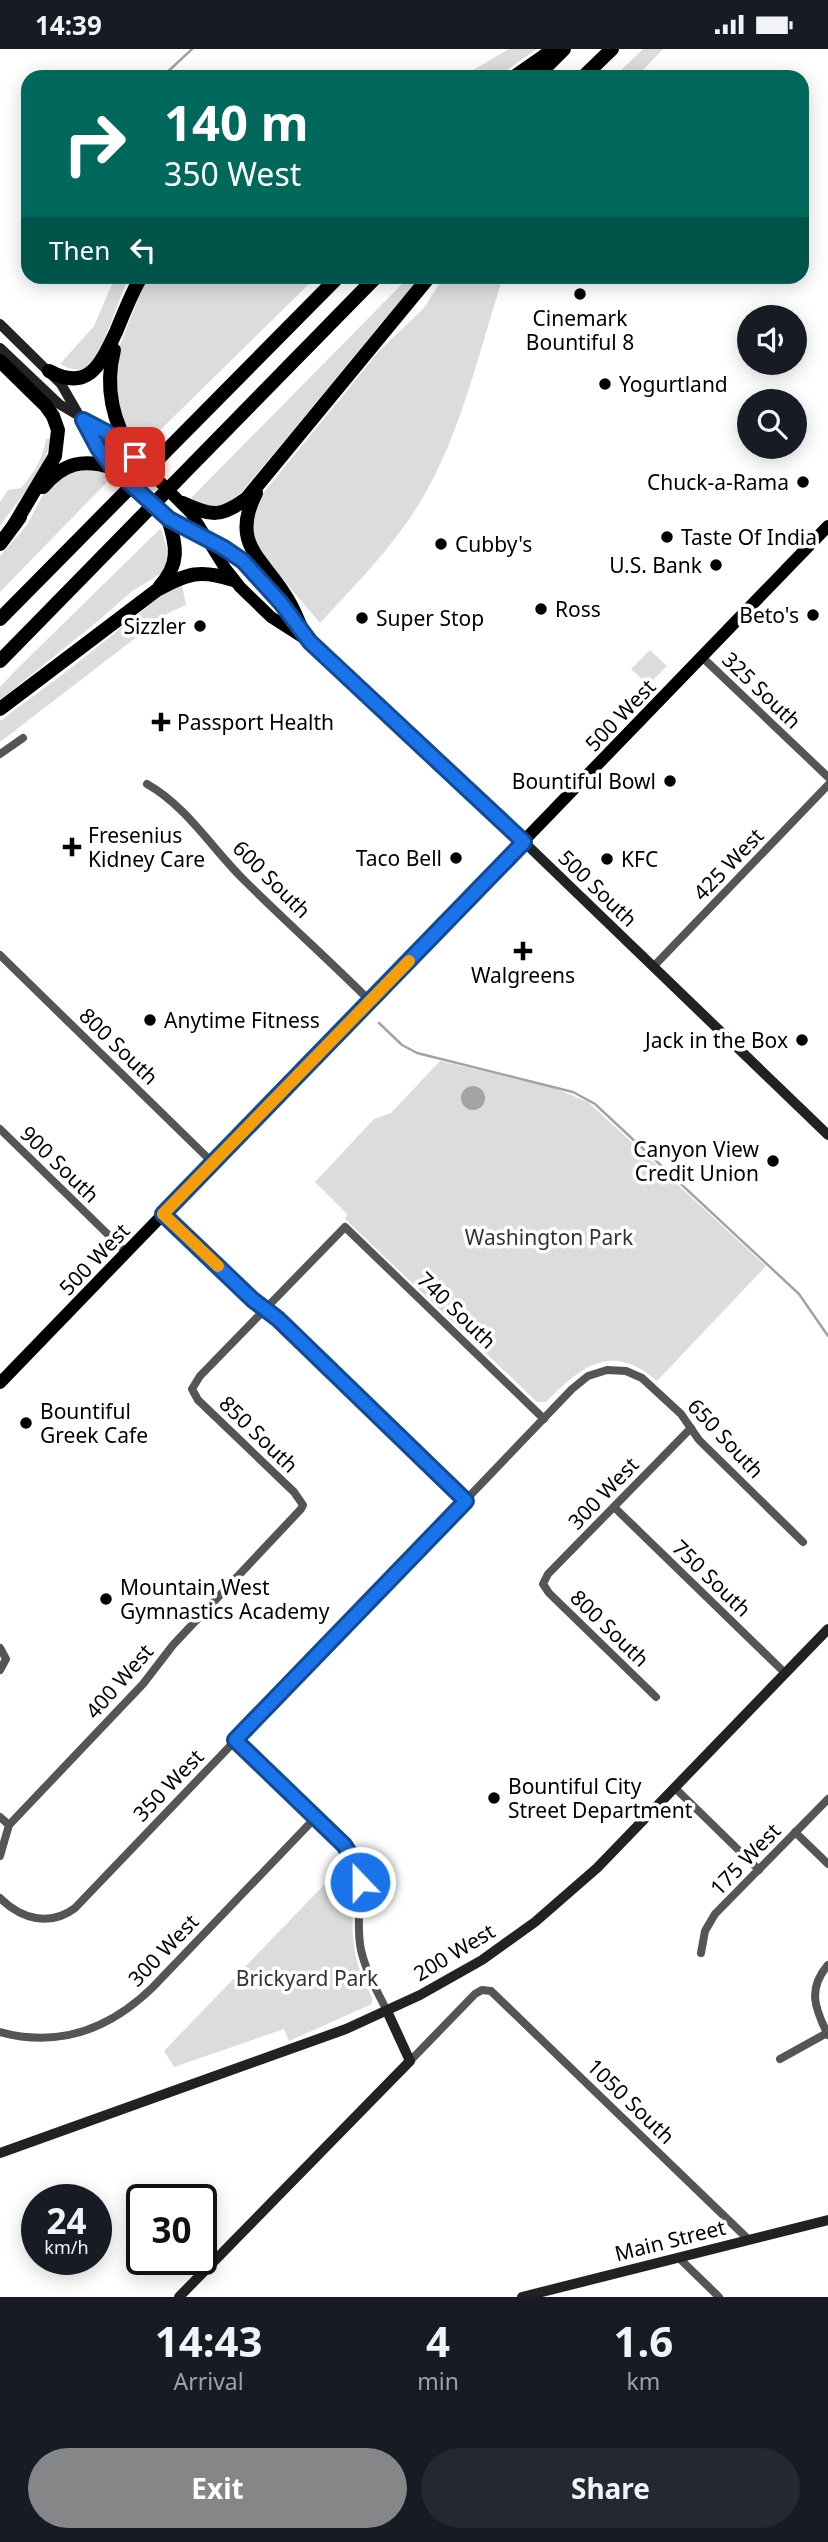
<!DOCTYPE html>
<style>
:root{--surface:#171b24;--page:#242831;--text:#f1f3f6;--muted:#9ea1a6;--accent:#858687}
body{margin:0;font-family:"Noto Sans",sans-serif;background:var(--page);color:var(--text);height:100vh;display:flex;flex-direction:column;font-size:26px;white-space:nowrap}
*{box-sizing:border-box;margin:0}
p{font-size:23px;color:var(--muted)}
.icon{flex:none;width:38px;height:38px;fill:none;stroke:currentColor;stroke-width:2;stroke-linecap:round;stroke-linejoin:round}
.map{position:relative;height:2248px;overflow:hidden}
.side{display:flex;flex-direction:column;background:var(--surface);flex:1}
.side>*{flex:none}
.hud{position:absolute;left:21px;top:21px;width:788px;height:214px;border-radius:21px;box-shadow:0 4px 18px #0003;background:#00695c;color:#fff;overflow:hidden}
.fabs{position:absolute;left:737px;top:256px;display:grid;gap:14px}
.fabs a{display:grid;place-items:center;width:70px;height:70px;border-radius:50%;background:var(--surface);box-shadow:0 4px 18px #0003;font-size:35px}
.speed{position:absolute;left:21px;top:2135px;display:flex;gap:14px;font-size:35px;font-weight:700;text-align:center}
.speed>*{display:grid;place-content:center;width:91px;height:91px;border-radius:50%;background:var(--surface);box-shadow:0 4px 18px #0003;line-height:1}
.speed small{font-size:18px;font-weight:400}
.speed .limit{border:4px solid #111;border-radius:10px;background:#fff;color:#111}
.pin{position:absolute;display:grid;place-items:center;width:60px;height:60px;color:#fff;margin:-30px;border-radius:14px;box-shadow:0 4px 10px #0006}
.me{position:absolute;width:77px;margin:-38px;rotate:338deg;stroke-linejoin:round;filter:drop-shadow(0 0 5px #0008)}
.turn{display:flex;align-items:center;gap:24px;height:147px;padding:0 28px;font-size:32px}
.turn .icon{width:91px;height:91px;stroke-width:2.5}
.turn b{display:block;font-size:49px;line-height:60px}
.then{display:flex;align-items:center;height:66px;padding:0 28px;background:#0003;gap:14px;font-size:26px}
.eta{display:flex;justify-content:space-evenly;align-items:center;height:119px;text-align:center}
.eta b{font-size:42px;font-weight:700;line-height:49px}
.action{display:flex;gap:14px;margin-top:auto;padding:14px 28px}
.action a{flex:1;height:80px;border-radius:42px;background:var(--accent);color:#fff;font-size:28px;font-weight:700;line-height:80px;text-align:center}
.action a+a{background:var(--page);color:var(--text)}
.status{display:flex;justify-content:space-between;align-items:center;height:49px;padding:0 35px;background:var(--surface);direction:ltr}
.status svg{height:19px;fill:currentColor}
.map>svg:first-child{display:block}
.green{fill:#dcdcdc}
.water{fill:#a3a3a3}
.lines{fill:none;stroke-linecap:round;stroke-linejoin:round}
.stream{stroke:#a3a3a3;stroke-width:2.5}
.street{stroke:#555;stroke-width:8}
.secondary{stroke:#222;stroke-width:10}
.primary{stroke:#000;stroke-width:12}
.highway{stroke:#000;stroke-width:14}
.route-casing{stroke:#114b97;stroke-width:18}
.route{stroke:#1a73e8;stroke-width:12}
.slow{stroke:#f59e0b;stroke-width:12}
.poi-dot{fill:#000;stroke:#fff;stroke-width:2.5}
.labels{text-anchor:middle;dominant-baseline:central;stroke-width:7;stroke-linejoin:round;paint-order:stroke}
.poi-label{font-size:21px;fill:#000;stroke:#fff;text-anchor:start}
.street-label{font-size:21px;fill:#000;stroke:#fff}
.park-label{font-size:21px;fill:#333;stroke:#fff}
</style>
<div class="status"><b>14:39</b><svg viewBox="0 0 49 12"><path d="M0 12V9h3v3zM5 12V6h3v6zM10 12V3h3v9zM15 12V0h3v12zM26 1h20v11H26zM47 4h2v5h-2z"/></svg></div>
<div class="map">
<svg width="828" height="2248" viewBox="0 0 828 2248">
<rect width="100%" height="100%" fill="#fff"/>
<g class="green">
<polygon points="509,0 537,0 497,28 461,28"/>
<polygon points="643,0 663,0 636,28 614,28"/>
<path d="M115 228H129C118 249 103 308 85 319 79 323 66 319 60 315L94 277Z"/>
<polygon points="147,228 316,228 140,401 129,387 116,361 116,306"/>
<path d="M409 228H420L241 444C228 457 205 465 191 449Z"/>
<path d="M444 228H503C479 302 462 382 422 450 395 496 356 535 320 574L261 505 249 476 260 448 379 302 423 260Z"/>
<path d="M46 390H50C48 420 17 452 0 477V453L8 441 21 439C34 424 43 409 46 390Z"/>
<polygon points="76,418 103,423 111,429 0,543 0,507 27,476 46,440"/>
<polygon points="161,479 169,506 162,524 132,542 98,572 0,651 0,638 18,619"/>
<polygon points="181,531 186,556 168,564 0,693 0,672 71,619"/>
<polygon points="650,601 667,617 648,636 631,620"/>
<path d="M440 1012 554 1039 588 1053 766 1217 657 1332C611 1292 581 1318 546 1353H537L345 1170 347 1165 315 1133 374 1070 391 1064Z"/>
<path d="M346 1813C357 1841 350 1868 354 1896 356 1915 364 1932 372 1949V1955L289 1992 284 1980 174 2018 164 2002Z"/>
</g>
<circle class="water" cx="473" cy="1049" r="12"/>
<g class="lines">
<g class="stream">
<polyline points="162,28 192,0"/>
<polyline points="22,183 28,176"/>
<polyline points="379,974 402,996 417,1004 573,1043 595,1055 799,1245 828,1287"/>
</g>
<g class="street">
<polyline points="703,609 828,728"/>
<polyline points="0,705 23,689"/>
<path d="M147 735C186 757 211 798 242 829 284 871 328 910 370 952"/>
<polyline points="0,906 213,1114"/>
<polyline points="653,918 828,736"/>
<polyline points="0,1080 127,1204"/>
<polyline points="164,1165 253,1251 278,1270 466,1452"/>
<polyline points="614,1458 785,1624"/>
<polyline points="0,1599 6,1610 0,1621"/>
<polyline points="656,1648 549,1544 543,1535 548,1525 691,1379"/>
<path d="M235 1691 337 1788C375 1829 352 1856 361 1901 366 1923 377 1942 387 1962"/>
<polyline points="675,1739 759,1821"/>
<polyline points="0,1768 9,1776"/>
<polyline points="795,1783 828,1815"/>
<polyline points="0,1807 9,1776 143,1635 173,1596 301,1460 303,1456 294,1443 198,1351 192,1340 200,1327 345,1178 544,1370"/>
<path d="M0 1849C21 1870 50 1878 75 1859L572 1340 588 1327 607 1321 626 1322 642 1329 681 1365 699 1391 803 1493"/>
<polyline points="701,1904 705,1882 715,1865 828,1750"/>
<path d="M828 1916C807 1940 815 1960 828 1986"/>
<path d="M0 1983C59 1999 110 1980 153 1938L316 1768"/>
<polyline points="780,2010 827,1984"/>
<polyline points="410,2012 475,1945 482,1941 491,1942 749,2191"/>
<polyline points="679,2209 719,2248"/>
</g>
<g class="secondary">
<polyline points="0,275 61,335 98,399 113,419"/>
<polyline points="0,299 59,355 106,383 127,401"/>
<polyline points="524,793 828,1086"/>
<polyline points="0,2104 346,1980 420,1946 482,1911 535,1873 597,1819 828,1580"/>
<polyline points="179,2248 410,2012 387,1962"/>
<polyline points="522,2248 828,2171"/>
</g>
<g class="primary">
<polyline points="135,408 191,464 225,519 240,538 271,568 310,593 344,623 524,793"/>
<polyline points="113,419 168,470 224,499 243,512 295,573"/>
<polyline points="0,1334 828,477"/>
</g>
<g class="highway">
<polyline points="514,28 554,0"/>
<polyline points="536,28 564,0"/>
<polyline points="583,28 612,0"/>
<path d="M114 301C104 340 113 375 135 408"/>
<polyline points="0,312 46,357 53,367 58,381 55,407 14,476"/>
<path d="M49 322C89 344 101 314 116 283 124 264 131 245 141 228"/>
<path d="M43 438C63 414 83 409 113 419"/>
<path d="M256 444C229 497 265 510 288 551 295 562 299 575 305 586"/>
<path d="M183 454C211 467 221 469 247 449L429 228"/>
<polyline points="0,495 20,468"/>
<path d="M160 537C180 515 177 497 168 470"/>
<polyline points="0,570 338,228"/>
<polyline points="0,612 376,228"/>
<path d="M0 660 157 541C187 524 201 520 233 531"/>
</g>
</g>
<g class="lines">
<g class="route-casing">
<polyline id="route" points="135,408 106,383 83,371 98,399 113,419 169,470 224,499 243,512 281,554 310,593 524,793 163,1165 253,1251 278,1270 466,1452 235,1691 344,1796 355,1813 360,1833"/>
</g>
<use href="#route" class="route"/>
<polyline class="slow" points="218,1217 163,1165 409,912"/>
</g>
<g class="poi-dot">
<circle cx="580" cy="245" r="7"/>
<circle cx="605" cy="335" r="7"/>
<circle cx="803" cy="433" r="7"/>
<circle cx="667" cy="488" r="7"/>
<circle cx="441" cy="495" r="7"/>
<circle cx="716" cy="516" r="7"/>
<circle cx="541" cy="560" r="7"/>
<circle cx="813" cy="566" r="7"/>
<circle cx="362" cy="569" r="7"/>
<circle cx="200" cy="577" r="7"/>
<path d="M157.5 662.5h7v7h7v7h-7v7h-7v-7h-7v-7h7z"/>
<circle cx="670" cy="732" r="7"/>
<path d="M68.5 787.5h7v7h7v7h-7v7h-7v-7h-7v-7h7z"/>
<circle cx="456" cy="809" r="7"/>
<circle cx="607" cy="810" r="7"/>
<path d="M519.5 891.5h7v7h7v7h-7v7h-7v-7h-7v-7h7z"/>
<circle cx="150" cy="971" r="7"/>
<circle cx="802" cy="991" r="7"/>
<circle cx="773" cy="1112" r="7"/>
<circle cx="26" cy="1374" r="7"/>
<circle cx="106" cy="1550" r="7"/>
<circle cx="494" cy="1749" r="7"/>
</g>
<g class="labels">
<g class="poi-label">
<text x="580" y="269" text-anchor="middle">Cinemark<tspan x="580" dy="24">Bountiful 8</tspan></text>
<text x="619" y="335">Yogurtland</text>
<text x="789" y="433" text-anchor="end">Chuck-a-Rama</text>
<text x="681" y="488">Taste Of India</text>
<text x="455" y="495">Cubby's</text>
<text x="702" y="516" text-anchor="end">U.S. Bank</text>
<text x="555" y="560">Ross</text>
<text x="799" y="566" text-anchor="end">Beto's</text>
<text x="376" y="569">Super Stop</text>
<text x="186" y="577" text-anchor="end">Sizzler</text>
<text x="177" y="673">Passport Health</text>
<text x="656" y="732" text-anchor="end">Bountiful Bowl</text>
<text x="88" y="786">Fresenius<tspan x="88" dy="24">Kidney Care</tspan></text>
<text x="442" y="809" text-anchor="end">Taco Bell</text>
<text x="621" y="810">KFC</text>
<text x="523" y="926" text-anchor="middle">Walgreens</text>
<text x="164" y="971">Anytime Fitness</text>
<text x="788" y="991" text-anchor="end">Jack in the Box</text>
<text x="759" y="1100" text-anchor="end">Canyon View<tspan x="759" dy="24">Credit Union</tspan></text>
<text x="40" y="1362">Bountiful<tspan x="40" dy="24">Greek Cafe</tspan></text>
<text x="120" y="1538">Mountain West<tspan x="120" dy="24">Gymnastics Academy</tspan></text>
<text x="508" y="1737">Bountiful City<tspan x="508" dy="24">Street Department</tspan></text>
</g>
<g class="street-label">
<text transform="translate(762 641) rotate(44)">325 South</text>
<text transform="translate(620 666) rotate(-46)">500 West</text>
<text transform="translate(728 815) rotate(-46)">425 West</text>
<text transform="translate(272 830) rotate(45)">600 South</text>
<text transform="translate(598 839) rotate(44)">500 South</text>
<text transform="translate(119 997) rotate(44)">800 South</text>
<text transform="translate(60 1115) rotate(44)">900 South</text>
<text transform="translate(94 1210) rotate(-46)">500 West</text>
<text transform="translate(457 1261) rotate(44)">740 South</text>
<text transform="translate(259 1385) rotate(44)">850 South</text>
<text transform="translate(726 1389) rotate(47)">650 South</text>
<text transform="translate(603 1444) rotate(-46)">300 West</text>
<text transform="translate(712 1529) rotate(44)">750 South</text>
<text transform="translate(610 1579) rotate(44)">800 South</text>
<text transform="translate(119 1632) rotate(-49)">400 West</text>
<text transform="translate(168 1736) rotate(-46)">350 West</text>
<text transform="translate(745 1810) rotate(-46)">175 West</text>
<text transform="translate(163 1901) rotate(-46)">300 West</text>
<text transform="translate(454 1903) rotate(-31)">200 West</text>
<text transform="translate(631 2052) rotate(44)">1050 South</text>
<text transform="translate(670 2191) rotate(-14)">Main Street</text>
</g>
<g class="park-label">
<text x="549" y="1188">Washington Park</text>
<text x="307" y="1929">Brickyard Park</text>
</g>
</g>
</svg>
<div class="fabs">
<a><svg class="icon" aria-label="sound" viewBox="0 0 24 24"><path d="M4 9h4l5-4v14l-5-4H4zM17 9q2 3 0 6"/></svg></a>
<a><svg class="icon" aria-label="search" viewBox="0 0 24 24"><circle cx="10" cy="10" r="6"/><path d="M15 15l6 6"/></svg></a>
</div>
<div class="speed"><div>24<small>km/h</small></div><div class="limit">30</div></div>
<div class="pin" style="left:135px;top:408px;background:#d93025"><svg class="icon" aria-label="arrive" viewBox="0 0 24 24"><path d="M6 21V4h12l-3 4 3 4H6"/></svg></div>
<svg class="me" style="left:360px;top:1833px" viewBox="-20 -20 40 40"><circle r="17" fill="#1a73e8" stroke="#fff" stroke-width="3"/><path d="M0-11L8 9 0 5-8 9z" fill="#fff"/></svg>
<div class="hud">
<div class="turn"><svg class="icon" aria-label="right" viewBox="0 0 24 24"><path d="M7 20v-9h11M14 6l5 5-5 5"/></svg><div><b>140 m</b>350 West</div></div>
<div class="then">Then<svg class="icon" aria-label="left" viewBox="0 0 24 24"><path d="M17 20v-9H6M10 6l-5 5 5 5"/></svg></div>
</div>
</div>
<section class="side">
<div class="eta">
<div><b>14:43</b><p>Arrival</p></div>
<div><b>4</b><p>min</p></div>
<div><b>1.6</b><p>km</p></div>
</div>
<div class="action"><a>Exit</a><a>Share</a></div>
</section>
